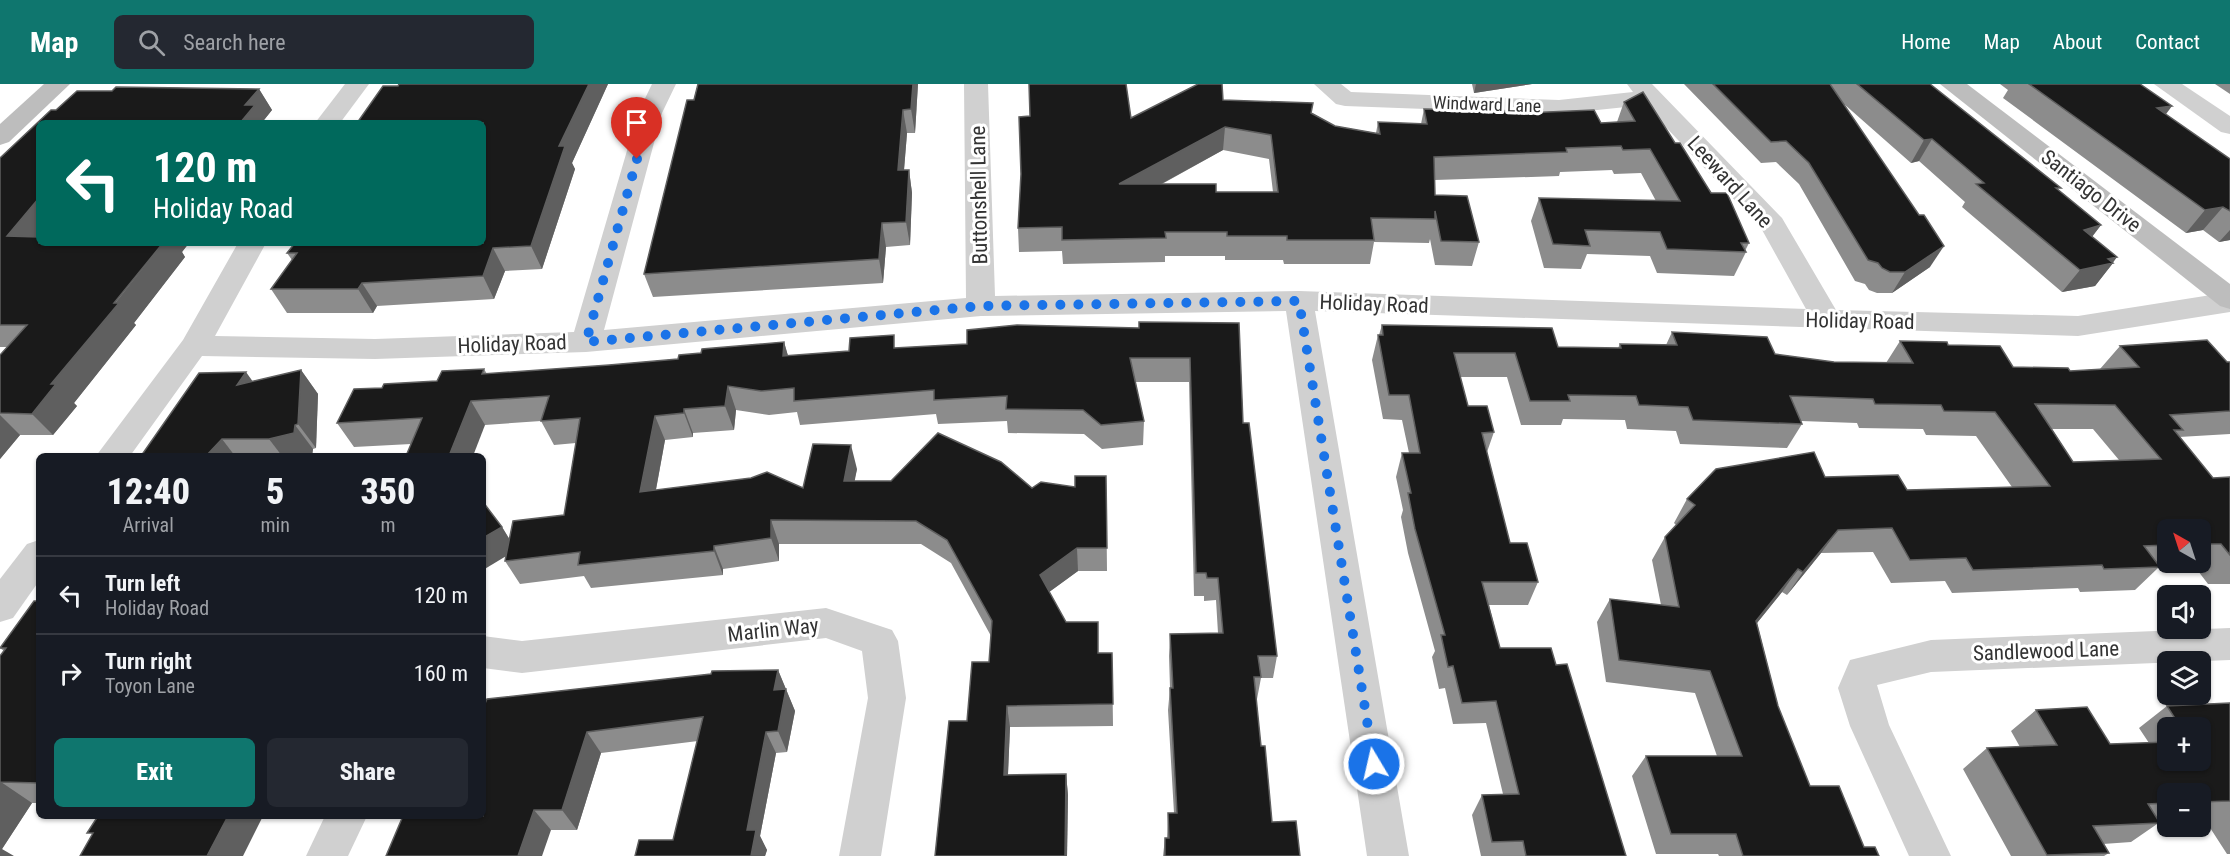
<!DOCTYPE html>
<meta charset="utf-8">
<style>
:root{--surface:#171b24;--page:#242831;--text:#f1f3f6;--muted:#9ea1a6;--line:#363941;--accent:#0f766e}
body{margin:0;font-family:"Roboto Condensed",sans-serif;background:var(--page);color:var(--text);height:100vh;display:flex;flex-direction:column;font-size:22px;white-space:nowrap}
*{box-sizing:border-box;margin:0}
p{font-size:20px;color:var(--muted)}
.icon{flex:none;width:33px;height:33px;fill:none;stroke:currentColor;stroke-width:2;stroke-linecap:round;stroke-linejoin:round}
.map{position:relative;flex:1;overflow:hidden}
.side{position:absolute;left:36px;top:369px;width:450px;height:366px;display:flex;flex-direction:column;background:var(--surface);border-radius:9px;box-shadow:0 2px 4px #0004}
.side>*{flex:none}
.hud{position:absolute;left:36px;top:36px;width:450px;height:126px;border-radius:9px;box-shadow:0 2px 4px #0004;background:#00695c;color:#fff;overflow:hidden}
.needle{width:39px;rotate:321deg}
.tools{position:absolute;left:2157px;top:435px;display:grid;gap:12px}
.tools a{display:grid;place-items:center;width:54px;height:54px;border-radius:9px;background:var(--surface);box-shadow:0 2px 4px #0004;font-size:30px}
.pin{position:absolute;display:grid;place-items:center;width:51px;height:51px;color:#fff;margin:-62px -26px;border-radius:50% 50% 50% 0;rotate:-45deg;box-shadow:0 0 6px #0007}
.pin .icon{rotate:45deg}
.me{position:absolute;width:66px;margin:-33px;rotate:351deg;stroke-linejoin:round;filter:drop-shadow(0 0 4px #0008)}
.turn{display:flex;align-items:center;gap:21px;height:126px;padding:0 18px;font-size:27px}
.turn .icon{width:78px;height:78px;stroke-width:2.5}
.turn b{display:block;font-size:42px;line-height:51px}
.eta{display:flex;justify-content:space-evenly;align-items:center;height:102px;text-align:center}
.eta b{font-size:36px;font-weight:800;line-height:42px}
.primary-button{display:flex;gap:12px;margin-top:auto;padding:12px 18px}
.primary-button a{flex:1;height:69px;border-radius:9px;background:var(--accent);color:#fff;font-size:24px;font-weight:800;line-height:69px;text-align:center}
.primary-button a+a{background:var(--page);color:var(--text)}
ul{padding:0;list-style:none}
li{display:flex;align-items:center;gap:18px;height:78px;padding:0 18px;border-top:2px solid var(--line)}
li div{flex:1}
li b{display:block;font-size:22px}
li em{font-style:normal}
header{display:flex;align-items:center;gap:36px;box-sizing:border-box;height:84px;padding:0 30px;background:var(--accent);color:#fff}
header strong{font-size:28px}
nav{display:flex;gap:33px;margin-inline-start:auto;font-size:21px}
.search{width:420px;height:54px;background:var(--page);display:flex;align-items:center;gap:15px;box-sizing:border-box;padding:0 21px;border-radius:9px;color:var(--muted);font-size:22px}
.map>svg:first-child{display:block}
.lines{fill:none;stroke-linecap:round;stroke-linejoin:round}
.street{fill:#d0d0d0;fill-rule:evenodd}
.secondary{fill:#bdbdbd;fill-rule:evenodd}
.wall{fill:#8c8c8c;fill-rule:evenodd}
.shaded-wall{fill:#5f5f5f}
.building{fill:#1a1a1a;stroke:#5f5f5f;stroke-width:1.5;fill-rule:evenodd}
.route{stroke:#1a73e8;stroke-width:10;stroke-dasharray:0 18}
.labels{text-anchor:middle;dominant-baseline:central;stroke-width:6;stroke-linejoin:round;paint-order:stroke}
.far-street-label{font-size:18px;fill:#333;stroke:#fff}
.street-label{font-size:21px;fill:#333;stroke:#fff}
</style>
<header>
<strong>Map</strong>
<div class="search"><svg class="icon" aria-label="search" viewBox="0 0 24 24"><circle cx="10" cy="10" r="6"/><path d="M15 15l6 6"/></svg>Search here</div>
<nav><a>Home</a><a>Map</a><a>About</a><a>Contact</a></nav>
</header>
<div class="map">
<svg width="2230" height="772" viewBox="0 0 2230 772">
<rect width="100%" height="100%" fill="#fff"/>
<g class="lines">
<g class="street">
<polygon points="345,0 369,0 340,39 315,39"/>
<polygon points="652,0 676,0 662,29 604,246 966,214 964,0 988,0 995,212 1299,207 1806,225 1761,144 1645,21 1559,30 1345,22 1336,20 1314,0 1341,0 1351,8 1559,16 1633,8 1627,0 1652,0 1782,134 1836,226 2078,232 2230,208 2230,228 2078,252 1315,227 1409,772 1367,772 1286,227 981,232 586,268 375,275 202,272 130,372 96,372 183,256 238,159 266,159 215,252 375,255 574,248 638,29"/>
<polygon points="2154,0 2182,0 2230,32 2230,50 2221,48"/>
<polygon points="39,456 39,497 13,534 0,538 0,495 27,460"/>
<polygon points="826,524 892,546 898,557 906,614 881,772 839,772 868,614 862,567 826,554 522,589 483,584 483,552 522,557"/>
<polygon points="2230,544 2230,576 1931,588 1877,601 1889,641 1951,772 1909,772 1850,642 1838,604 1850,576 1931,556"/>
<polygon points="325,732 367,732 348,772 306,772"/>
</g>
<g class="secondary">
<polygon points="44,0 70,0 9,58 0,61 0,40"/>
<polygon points="1940,0 1967,0 2230,200 2230,225 2220,222"/>
</g>
</g>
<g class="wall">
<polygon points="399,0 608,0 572,79 575,85 542,185 505,187 494,215 377,222 373,229 287,229 271,205 292,176 287,169 483,159 398,2"/>
<polygon points="698,0 918,0 915,49 907,49 904,86 909,86 912,109 910,161 886,163 883,199 653,213 644,190"/>
<polygon points="1472,0 1532,0 1474,9"/>
<polygon points="1684,0 1930,0 2101,141 2092,153 2113,179 2095,202 2062,208 1962,123 1965,118 1919,77 1911,79 1844,20 1930,183 1892,209 1877,209 1869,206 1865,200 1855,197 1799,100 1776,78 1761,79"/>
<polygon points="2000,0 2140,0 2166,31 2230,75 2230,156 2219,158 2203,146 2186,149 2003,14 2008,6"/>
<polygon points="2215,0 2230,0 2230,10"/>
<polygon points="116,3 259,5 272,26 264,36 266,39 39,39 39,159 189,159 182,168 185,173 134,239 136,241 74,319 77,322 53,351 20,351 0,375 0,271 7,263 0,263 0,74 51,26 56,26 77,7 112,7"/>
<path d="M1223 16 1312 29 1335 42 1376 49 1378 38 1421 40 1424 25 1522 29 1601 39 1617 38 1624 18 1675 59 1749 159 1745 167 1746 168 1734 192 1657 189 1650 172 1587 170 1581 185 1544 184 1531 137 1539 114 1656 117 1641 89 1614 90 1612 86 1560 88 1559 92 1435 96V111L1479 158 1472 182 1435 181 1430 155 1429 159 1374 158 1370 180H1284L1283 176H1225V172H1165V178L1063 180 1062 167 1019 168 1018 144 1131 34ZM1223 66 1269 75 1273 108H1216L1162 100Z"/>
<polygon points="1239,239 1243,339 1277,572 1273,594 1261,594 1257,615 1256,615 1261,662 1272,738 1300,772 1163,772 1165,754 1167,754 1168,729 1174,729 1168,626 1170,604 1169,572 1170,550 1218,549 1216,516 1204,517 1204,512 1194,512 1189,298 1135,298 1144,337 1143,361 1102,365 1084,350 1008,349 1007,337 938,340 936,330 800,341 797,328 769,331 736,326 734,346 693,349 693,353 665,356 656,406 803,404 857,385 854,397 1032,404 1075,403 1106,392 1107,487 1078,487 1049,508 1066,538 1098,569 1112,569 1113,642 1010,643 1008,691 1066,690 1068,711 1067,772 935,772 967,637 989,578 991,552 951,479 921,460 779,460 779,477 723,485 723,491 591,504 584,492 520,500 505,477 506,472 502,443 510,456 564,431 576,359 554,361 541,337 485,341 411,360 354,363 337,339 382,304 437,297 484,285 487,290 609,281 678,275 701,269 784,258 788,272 896,264 967,260 1139,244"/>
<path d="M1382 241 1558 263 1618 264 1620 260 1666 261 1672 248 1775 270 1834 278 1886 279 1900 257 1948 261 2013 283 2070 287 2100 285 2120 262 2230 278V350L2179 353 2213 394 2230 393V500H2208L2195 483 2158 484 2135 506 2080 508 2078 504 1952 509 1945 497 1891 499 1873 468 1821 469 1787 511 1782 508 1757 539 1778 622 1810 702 1864 763 1879 772H1719L1718 770H1656L1632 692 1646 672H1717L1695 609 1606 598 1597 538 1610 515 1661 521 1652 476 1665 453 1676 441 1674 439 1687 415 1825 393 1907 406 2012 403 1976 352 1926 351 1923 345 1859 344 1857 339 1801 337 1802 340 1787 364 1680 360 1676 347 1627 345 1625 336 1563 335 1561 341H1521L1507 293H1460L1468 322 1494 348 1487 368 1510 459 1538 498 1528 521H1489L1500 564 1556 581 1626 772H1481L1472 731 1482 711 1503 710 1486 639 1453 640 1445 604 1439 605 1432 573 1435 567 1408 469 1401 433 1403 426 1396 393 1402 369H1409L1402 336 1383 335 1372 276 1378 251H1379ZM2052 345H2093L2119 376 2073 378ZM2168 446H2200V478H2168Z"/>
<polygon points="301,286 318,310 316,364 313,365 312,372 141,372 253,298"/>
<polygon points="39,515 39,719 32,719 2,765 0,772 4,567 0,564"/>
<polygon points="778,586 795,627 787,668 776,669 760,752 767,766 765,772 635,772 673,756 698,657 601,669 577,746 551,746 483,732 483,624"/>
<path d="M2230 619V770H2227L2205 736 2200 737V710H2168V738H2160L2131 758 2103 760 2109 769 2104 772H2011L1963 685 1987 664 2020 663 2011 647 2036 626 2110 660 2149 659 2139 644 2167 622ZM2168 644H2200V676H2168Z"/>
</g>
<g class="shaded-wall">
<polygon points="589,0 608,0 572,79 575,85 542,185 531,162 559,62"/>
<polygon points="913,0 918,0 915,49 911,25"/>
<polygon points="1476,0 1532,0 1474,9"/>
<polygon points="259,5 272,26 264,36 266,39 240,39 245,21"/>
<polygon points="2172,22 2155,45 2157,24"/>
<polygon points="903,26 907,49 902,110 898,86"/>
<polygon points="1225,43 1223,66 1119,123 1119,100"/>
<polygon points="1932,55 1919,77 1911,79 1924,56"/>
<polygon points="909,86 912,109 910,161 906,138"/>
<polygon points="39,114 39,158 7,152"/>
<polygon points="2223,123 2203,146 2186,149 2205,126"/>
<polygon points="882,139 886,163 883,199 879,175"/>
<polygon points="2101,141 2084,163 2084,146"/>
<polygon points="2230,146 2230,156 2219,158"/>
<polygon points="163,159 189,159 182,168 185,173 134,239 136,241 74,319 77,322 53,351 32,330 51,300"/>
<polygon points="1944,162 1930,183 1892,209 1905,188"/>
<polygon points="493,164 505,187 494,215 483,192"/>
<polygon points="2117,173 2112,180 2113,179 2095,202 2062,208 2080,186 2108,175"/>
<polygon points="362,199 377,222 373,229 358,205"/>
<polygon points="784,258 791,282 783,272"/>
<polygon points="301,286 318,310 316,364 298,340"/>
<polygon points="246,288 264,313 237,301"/>
<polygon points="728,302 736,326 734,346 725,322"/>
<polygon points="471,317 485,341 473,372 449,372"/>
<polygon points="684,325 693,349 693,353 684,329"/>
<polygon points="0,331 20,351 0,375"/>
<polygon points="655,332 665,356 651,432 640,408"/>
<polygon points="295,341 313,365 312,372 282,372 269,355"/>
<polygon points="222,355 235,372 206,372"/>
<polygon points="851,361 857,385 850,421 844,397"/>
<polygon points="771,436 779,460 779,477 771,454"/>
<polygon points="502,443 516,466 483,486 483,454"/>
<polygon points="1838,446 1821,469 1787,511 1803,488"/>
<polygon points="714,462 723,485 723,491 714,467"/>
<polygon points="1077,464 1078,487 1041,514 1040,491"/>
<polygon points="1798,485 1782,508 1740,560 1756,537"/>
<polygon points="778,586 795,627 787,668 778,647 774,606"/>
<polygon points="1007,622 1010,643 1007,712 1004,691"/>
<polygon points="587,648 601,669 577,746 562,726"/>
<polygon points="766,648 776,669 760,752 767,766 765,772 751,772 747,746"/>
<polygon points="1066,690 1068,711 1067,772 1065,772"/>
<polygon points="1,698 32,719 2,765 14,772 0,772 0,700"/>
<polygon points="534,726 551,746 542,772 518,772"/>
<polygon points="228,732 263,732 243,772 207,772"/>
</g>
<g class="building">
<polygon points="399,0 589,0 559,62 565,62 531,162 493,164 483,192 362,199 358,205 271,205 297,169 287,169 295,159 483,159 483,39 357,39 383,2 398,2"/>
<polygon points="698,0 913,0 911,25 903,26 898,86 909,86 906,138 882,139 879,175 644,190 687,16 694,16"/>
<path d="M1029 0H1126L1131 34 1198 0H1222L1223 16 1313 19 1311 29 1335 42 1380 50 1378 38 1427 40 1424 25 1522 27V29L1594 26 1601 39 1635 37 1624 18 1643 8 1675 59H1680L1711 109H1727L1749 159H1741L1746 168 1667 165 1660 148 1585 146 1590 162 1553 160 1539 114 1680 117 1650 65 1623 66 1621 62 1566 64 1567 68 1434 73 1435 111 1467 112 1479 158 1441 157 1435 127V135L1371 134 1374 156H1287V152H1227V148H1165L1166 154 1062 156V143L1018 144 1021 90 1019 33 1030 32ZM1225 43 1271 51 1278 108H1216V100H1119Z"/>
<polygon points="1713,0 1830,0 1919,131 1924,131 1944,162 1905,188 1890,188 1882,184 1878,179 1868,176 1809,79 1786,57 1771,58"/>
<polygon points="1857,0 1930,0 2061,104 2056,104 2101,141 2084,146 2117,173 2108,175 2113,179 2080,186 1976,100 1984,99 1932,55 1924,56"/>
<polygon points="2029,0 2140,0 2172,22 2157,24 2230,75 2230,127 2223,123 2205,126"/>
<polygon points="116,3 259,5 245,21 255,21 240,39 39,39 39,114 7,152 39,153 39,159 163,159 114,219 119,219 51,300 56,300 32,330 0,329 0,271 27,241 0,241 0,74 51,26 56,26 77,7 112,7"/>
<polygon points="1139,238 1239,239 1243,339 1249,339 1277,572 1258,572 1261,593 1254,593 1261,662 1265,662 1272,738 1296,737 1300,772 1165,772 1165,754 1169,754 1168,729 1177,729 1170,604 1173,604 1170,550 1223,549 1218,494 1207,494 1206,489 1196,489 1190,274 1130,274 1144,337 1101,341 1083,326 1006,325 1007,312 934,316 934,306 794,317 794,304 761,307 728,302 725,322 684,325 684,329 655,332 640,408 751,394 767,388 803,404 813,360 851,361 844,397 891,397 938,349 1001,378 1032,404 1041,398 1075,403 1075,392 1106,392 1107,464 1077,464 1040,491 1066,538 1098,538 1098,569 1112,569 1113,620 1007,622 1004,691 1066,690 1065,772 935,772 949,637 967,637 972,578 989,578 992,537 947,456 916,437 771,436 771,454 714,462 714,467 578,481 580,468 505,477 513,437 564,431 580,334 541,337 549,312 471,317 449,372 406,372 422,334 337,339 354,305 382,304 384,300 437,297 442,287 484,285 482,290 609,281 678,275 679,271 701,269 702,265 784,258 783,272 849,267 850,254 894,251 894,264 967,260 967,246 1017,241 1139,244"/>
<path d="M1382 241 1552 244 1558 263 1621 264 1620 260 1677 261 1672 248 1767 253 1775 270 1834 278 1913 279 1900 257 1947 258 1948 261 2000 262 2013 283 2068 284 2070 287 2139 283 2120 262 2207 256 2227 278H2230V327L2170 331 2183 346H2174L2213 394 2230 393V471L2221 460H2200V446H2168V461L2144 462 2160 483 2104 485 2102 481 1973 486 1966 474 1910 476 1892 444 1838 446 1803 488 1798 485 1756 537 1778 622 1810 702H1839L1864 763H1875L1879 772H1743L1736 750H1671L1646 672H1742L1710 587 1619 576 1610 515 1679 523 1665 453 1695 421 1687 415 1716 385 1814 368 1825 393 1898 391 1907 406 2050 402 1995 328 1944 327 1941 321 1875 320 1873 315 1790 312 1802 340 1693 336 1688 323 1639 321 1636 312 1568 311 1570 317H1530L1515 269H1454L1468 322H1487L1494 348 1482 349 1510 459H1527L1538 498H1482L1500 564H1551L1556 581 1567 580 1626 772H1526L1523 757 1492 758 1482 711 1519 710 1496 617 1462 619 1453 582 1448 583 1441 551H1445L1415 445 1408 409H1411L1402 369H1420L1409 311H1389L1378 251H1383ZM2035 320 2115 321 2161 375 2073 378Z"/>
<polygon points="301,286 298,340 295,341 294,349 269,355 222,355 206,372 141,372 199,289 246,288 237,301"/>
<polygon points="483,418 502,443 483,454"/>
<polygon points="39,515 39,699 1,698 0,700 0,572 6,564 0,564 34,517 38,517"/>
<polygon points="778,586 774,606 786,605 778,647 766,648 747,746 756,746 751,772 635,772 639,756 673,756 703,633 587,648 562,726 534,726 518,772 386,772 403,732 483,732 483,624 487,615 711,590 712,587"/>
<polygon points="2230,619 2230,717 2200,718 2200,710 2168,710 2168,719 2148,720 2160,739 2093,742 2109,769 2047,771 1987,664 2057,661 2036,626 2087,623 2110,660 2168,658 2168,676 2200,676 2200,644 2181,644 2167,622"/>
<polygon points="98,732 228,732 207,772 80,772 93,749 87,749"/>
</g>
<g class="lines">
<polyline class="route" points="637,75 586,258 981,222 1299,217 1374,680"/>
</g>
<g class="labels">
<g class="far-street-label">
<text transform="translate(1487 20) rotate(2)">Windward Lane</text>
</g>
<g class="street-label">
<text transform="translate(1730 98) rotate(48)">Leeward Lane</text>
<text transform="translate(2091 107) rotate(38)">Santiago Drive</text>
<text transform="translate(979 111) rotate(-91)">Buttonshell Lane</text>
<text transform="translate(1374 220) rotate(2)">Holiday Road</text>
<text transform="translate(1860 237) rotate(1)">Holiday Road</text>
<text transform="translate(512 260) rotate(-2)">Holiday Road</text>
<text transform="translate(773 546) rotate(-6)">Marlin Way</text>
<text transform="translate(2046 567) rotate(-2)">Sandlewood Lane</text>
</g>
</g>
</svg>
<div class="tools">
<a><svg class="needle" viewBox="-14 -14 28 28"><path d="M0-13l5 13h-10z" fill="#e53935"/><path d="M0 13l5-13h-10z" fill="#9ea1a6"/></svg></a>
<a><svg class="icon" aria-label="sound" viewBox="0 0 24 24"><path d="M4 9h4l5-4v14l-5-4H4zM17 9q2 3 0 6"/></svg></a>
<a><svg class="icon" aria-label="layers" viewBox="0 0 24 24"><path d="M12 4l9 5-9 5-9-5zM3 14l9 5 9-5"/></svg></a>
<a>+</a>
<a>−</a>
</div>
<div class="pin" style="left:637px;top:75px;background:#d93025"><svg class="icon" aria-label="arrive" viewBox="0 0 24 24"><path d="M6 21V4h12l-3 4 3 4H6"/></svg></div>
<svg class="me" style="left:1374px;top:680px" viewBox="-20 -20 40 40"><circle r="17" fill="#1a73e8" stroke="#fff" stroke-width="3"/><path d="M0-11L8 9 0 5-8 9z" fill="#fff"/></svg>
<div class="hud">
<div class="turn"><svg class="icon" aria-label="left" viewBox="0 0 24 24"><path d="M17 20v-9H6M10 6l-5 5 5 5"/></svg><div><b>120 m</b>Holiday Road</div></div>
</div>
<section class="side">
<div class="eta">
<div><b>12:40</b><p>Arrival</p></div>
<div><b>5</b><p>min</p></div>
<div><b>350</b><p>m</p></div>
</div>
<ul>
<li><svg class="icon" aria-label="left" viewBox="0 0 24 24"><path d="M17 20v-9H6M10 6l-5 5 5 5"/></svg><div><b>Turn left</b><p>Holiday Road</p></div><em>120 m</em></li>
<li><svg class="icon" aria-label="right" viewBox="0 0 24 24"><path d="M7 20v-9h11M14 6l5 5-5 5"/></svg><div><b>Turn right</b><p>Toyon Lane</p></div><em>160 m</em></li>
</ul>
<div class="primary-button"><a>Exit</a><a>Share</a></div>
</section>
</div>
